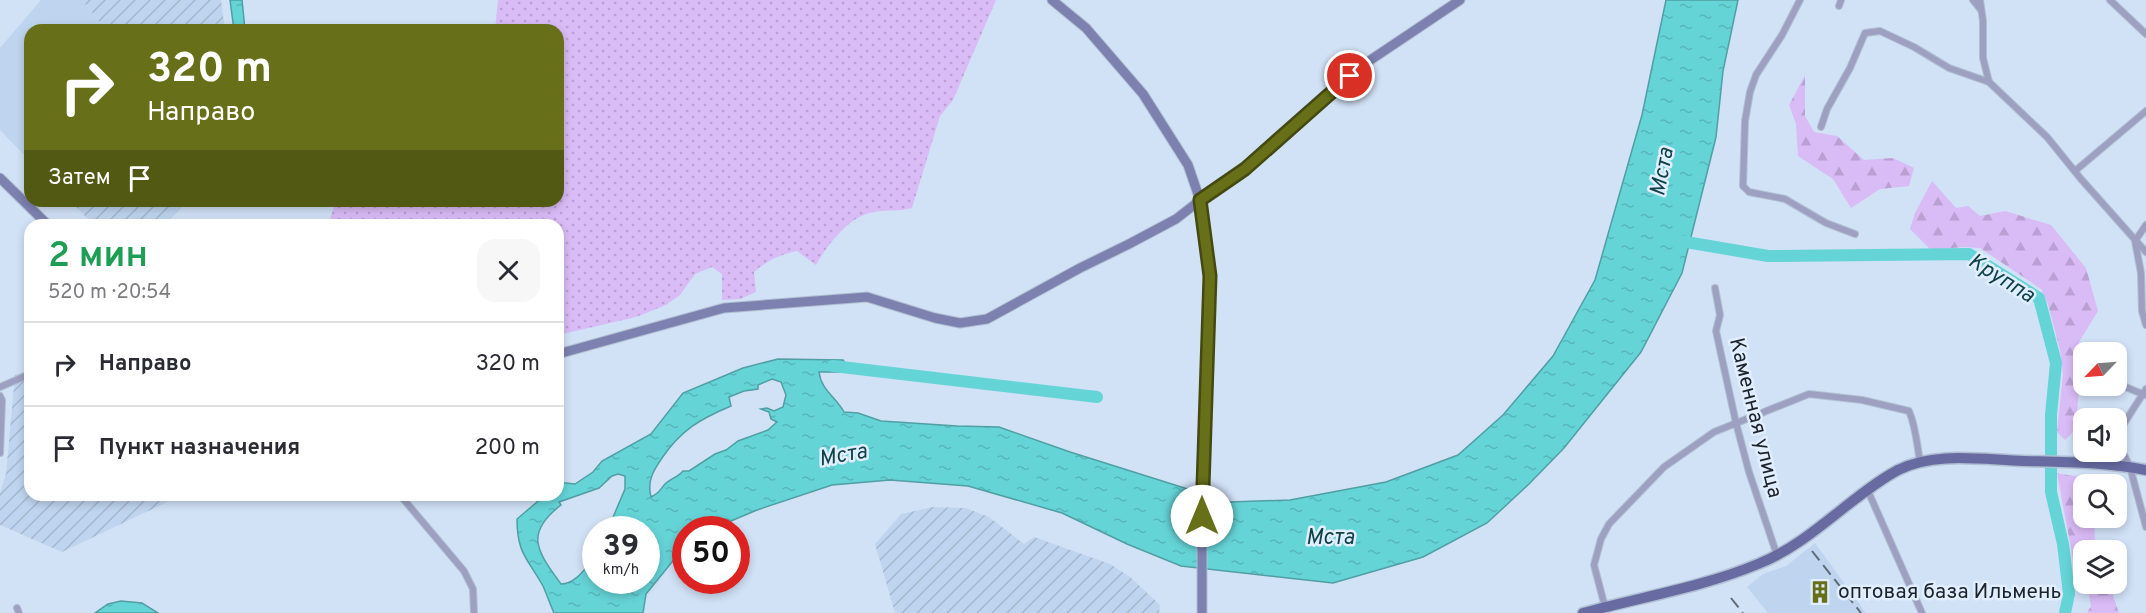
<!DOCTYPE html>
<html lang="ru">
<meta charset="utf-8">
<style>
:root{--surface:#fff;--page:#f7f7f7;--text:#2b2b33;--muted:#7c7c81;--line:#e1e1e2}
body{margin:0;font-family:Overpass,sans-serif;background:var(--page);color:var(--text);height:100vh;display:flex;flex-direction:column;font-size:22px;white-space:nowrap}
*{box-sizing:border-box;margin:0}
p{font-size:20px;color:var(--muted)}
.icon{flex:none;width:33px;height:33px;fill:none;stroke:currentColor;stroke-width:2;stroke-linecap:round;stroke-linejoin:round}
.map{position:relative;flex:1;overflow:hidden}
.details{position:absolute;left:24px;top:219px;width:540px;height:282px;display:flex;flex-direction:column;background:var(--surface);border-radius:18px;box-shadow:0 3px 9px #0003}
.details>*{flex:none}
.hud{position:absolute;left:24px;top:24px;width:540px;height:183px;border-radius:18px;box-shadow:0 3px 9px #0003;background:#677018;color:#fff;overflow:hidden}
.needle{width:39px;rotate:245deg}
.controls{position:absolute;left:2073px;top:342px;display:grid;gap:12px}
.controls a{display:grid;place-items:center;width:54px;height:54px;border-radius:12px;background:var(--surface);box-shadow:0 3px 9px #0003;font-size:30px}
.speed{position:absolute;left:582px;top:516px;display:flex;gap:12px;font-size:30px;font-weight:700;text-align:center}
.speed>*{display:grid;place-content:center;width:78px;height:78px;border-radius:50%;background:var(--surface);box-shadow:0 3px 9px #0003;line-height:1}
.speed small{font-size:15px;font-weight:400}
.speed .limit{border:9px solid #d22;background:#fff;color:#111}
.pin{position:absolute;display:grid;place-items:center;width:51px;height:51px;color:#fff;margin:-26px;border:3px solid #fff;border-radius:50%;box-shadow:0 2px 6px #0007}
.me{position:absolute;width:66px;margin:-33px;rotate:0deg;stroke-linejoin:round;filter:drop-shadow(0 0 4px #0008)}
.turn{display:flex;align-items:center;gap:21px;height:126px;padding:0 24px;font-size:27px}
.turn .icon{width:78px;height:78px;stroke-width:2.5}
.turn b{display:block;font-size:42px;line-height:51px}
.then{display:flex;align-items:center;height:57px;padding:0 24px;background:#0003;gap:12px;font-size:22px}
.round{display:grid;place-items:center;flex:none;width:63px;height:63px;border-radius:18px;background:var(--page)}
.headline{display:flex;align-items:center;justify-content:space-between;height:102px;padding:0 24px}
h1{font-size:36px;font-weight:600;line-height:45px;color:#1e9e55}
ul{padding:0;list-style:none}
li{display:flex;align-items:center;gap:18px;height:84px;padding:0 24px;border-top:2px solid var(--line)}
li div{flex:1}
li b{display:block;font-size:22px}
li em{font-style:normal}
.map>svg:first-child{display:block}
.built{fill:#bfd5ef}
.industrial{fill:url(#industrial-furrows)}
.grass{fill:url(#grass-dots)}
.forest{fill:url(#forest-firs)}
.water{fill:url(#water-ripples);stroke:#4f9fa3;stroke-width:1.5;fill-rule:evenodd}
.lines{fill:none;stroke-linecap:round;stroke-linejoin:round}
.river{stroke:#65d4d7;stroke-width:12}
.street-casing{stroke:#b0bfd1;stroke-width:8}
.secondary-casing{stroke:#b0bfd1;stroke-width:11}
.primary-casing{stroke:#b0bfd1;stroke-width:13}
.street{stroke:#9da0c0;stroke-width:6}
.secondary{stroke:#7d81af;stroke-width:9}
.primary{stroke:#676ba2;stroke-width:10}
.rail{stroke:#5f6a76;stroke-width:2;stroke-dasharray:12 6;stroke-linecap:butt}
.route-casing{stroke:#434910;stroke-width:15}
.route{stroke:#677018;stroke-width:10}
.labels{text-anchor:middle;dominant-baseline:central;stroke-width:5;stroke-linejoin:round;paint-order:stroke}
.street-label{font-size:21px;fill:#1c232a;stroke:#e1eeff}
.poi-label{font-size:21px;fill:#1c232a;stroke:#e1eeff;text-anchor:start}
.water-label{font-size:22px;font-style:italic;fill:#0f4345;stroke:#e1eeff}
</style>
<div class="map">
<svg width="2146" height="613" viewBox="0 0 2146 613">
<defs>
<pattern id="industrial-furrows" width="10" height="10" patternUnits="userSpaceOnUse" patternTransform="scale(1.5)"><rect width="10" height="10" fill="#bfd5ef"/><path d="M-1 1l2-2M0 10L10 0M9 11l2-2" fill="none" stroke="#a4b7cd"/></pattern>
<pattern id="grass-dots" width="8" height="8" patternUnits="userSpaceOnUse" patternTransform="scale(1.5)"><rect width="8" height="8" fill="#d9bbf6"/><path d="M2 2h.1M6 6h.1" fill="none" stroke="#baa0d3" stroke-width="1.8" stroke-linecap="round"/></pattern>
<pattern id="forest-firs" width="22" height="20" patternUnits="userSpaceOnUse" patternTransform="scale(1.5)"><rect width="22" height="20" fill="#d9bbf6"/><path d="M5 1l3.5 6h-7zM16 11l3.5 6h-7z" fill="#baa0d3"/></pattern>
<pattern id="water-ripples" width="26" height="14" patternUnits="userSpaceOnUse" patternTransform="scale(1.5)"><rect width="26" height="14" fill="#65d4d7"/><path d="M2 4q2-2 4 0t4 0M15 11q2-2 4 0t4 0" fill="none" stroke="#57b6b9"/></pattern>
</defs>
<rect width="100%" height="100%" fill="#d1e1f6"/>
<g class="built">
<polygon points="41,0 82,0 106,30 30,30 30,161 0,130 0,48"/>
<polygon points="1815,543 1866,613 1768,613 1747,587 1763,574 1786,566"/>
</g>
<g class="industrial">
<polygon points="82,0 221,0 225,30 106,30"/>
<polygon points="70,201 188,201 164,225 94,225"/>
<polygon points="30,370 30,495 182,495 62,552 0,525 0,493 6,474 15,375"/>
<polygon points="933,507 966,508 989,517 1024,544 1034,537 1110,564 1130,577 1160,605 1159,613 895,613 875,544 901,514"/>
</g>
<path class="grass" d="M498 0H996L953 100 940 116 912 208C896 212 888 209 874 212 849 216 828 244 816 265L797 251C779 255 768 260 754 272L756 292 740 299 722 300V274L712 267 695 274 680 295 666 305 636 317 558 335V225H328L336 201H558V30H495Z"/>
<g class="forest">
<polygon points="1805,75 1805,116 1814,132 1837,136 1864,160 1893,158 1914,168 1909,186 1880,189 1851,208 1833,179 1798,156 1796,124 1789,105"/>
<polygon points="1932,181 1956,208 1968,206 1980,216 2005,211 2051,225 2086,268 2098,311 2079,342 2080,372 2076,429 2065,440 2057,432 2063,374 2060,350 2048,304 2041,289 1980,248 1963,247 1931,250 1910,229 1915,213"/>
<polygon points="2057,473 2085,478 2087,484 2084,484 2084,518 2094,518 2095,540 2099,550 2084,550 2083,582 2076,575"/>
<polygon points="2085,584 2109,584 2119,613 2087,613 2091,606 2087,586"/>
</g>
<g class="water">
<polygon points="230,0 242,0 245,30 234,30"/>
<path d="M1666 0H1738L1723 71 1716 137 1682 273 1641 352 1564 448 1529 484 1487 523 1423 557 1333 583 1181 566 1127 544 1062 513 968 486 890 480 832 485 757 510 712 529 686 530 685 546 646 594 643 613H554C550 604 547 595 543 586 528 559 517 554 517 519L537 502 541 495H558V482L575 484 593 472 602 461 651 434 683 393 743 368 778 359 843 360 851 372H819C821 390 836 397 844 412L858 413 881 421 957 426 999 427 1070 452 1229 502 1290 500 1386 482 1458 455 1503 415 1553 356 1595 280 1642 115ZM772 379 781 382 786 395 783 407 774 411 767 408 761 409 769 412 771 419 777 422 768 430 738 441 726 450 715 454 689 471H683C678 477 672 478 666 483 660 489 660 493 651 497 647 481 653 471 662 458 681 430 700 419 731 406L729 397 744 391 758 389V385ZM618 474 625 476V489L608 529 646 530V580H596L595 557C586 567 576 584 561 584 538 552 523 534 561 505L559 502 599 488 612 476Z"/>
<polygon points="121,601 142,603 158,613 95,613 108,604"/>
</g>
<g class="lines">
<g class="river">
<polyline points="1674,240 1768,256 1969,254 2039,298 2056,363 2051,415 2051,492 2063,544 2069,594 2065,613"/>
<polyline points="833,366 1097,397"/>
</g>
<g class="street-casing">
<g id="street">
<polyline points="1800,0 1782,35 1756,75 1750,92 1745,121 1743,186 1749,192 1785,199 1826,223 1855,234"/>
<polyline points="1973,0 1981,10"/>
<polyline points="1980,0 1983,21 1983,58 1989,82"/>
<polyline points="2110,0 2146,34"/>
<polyline points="1839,6 1841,0"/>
<polyline points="1821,127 1827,109 1850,68 1865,33 1880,31 1914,47 1949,68 1989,82 2047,137 2081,179 2146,252"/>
<polyline points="2075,171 2146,111"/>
<polyline points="2146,225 2135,241 2141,273 2142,311 2146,325"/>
<polyline points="1715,288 1720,315 1716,331 1736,423 1749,472 1777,555"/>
<polyline points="2116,383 2145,395"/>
<polyline points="0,387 30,374"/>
<polyline points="0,396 2,400 0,453"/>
<polyline points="2116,436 2146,389"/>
<polyline points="2116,439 2130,467 2146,527"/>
<polyline points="1868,491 1922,613"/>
<polyline points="400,495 464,571 473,589 474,613"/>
<path d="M1605 607 1594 565 1601 539 1609 524 1664 467 1714 432 1809 394 1862 400 1909 411C1916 427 1917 445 1920 462"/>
<polyline points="17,608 19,613"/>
</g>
</g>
<g class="secondary-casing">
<g id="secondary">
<polyline points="1052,0 1086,28 1143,94 1188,165 1200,200 1210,276 1202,469 1202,613"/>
<polyline points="0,178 48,225"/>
<polyline points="558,354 724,308 867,297 935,318 960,323 987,319 1080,268 1129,244 1176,219 1216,188 1246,169 1363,65 1460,0"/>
</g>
</g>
<g class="primary-casing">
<path id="primary" d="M1583 613C1641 597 1703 587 1758 564 1811 543 1850 496 1898 470 1935 451 1984 460 2024 461 2064 462 2106 462 2146 470"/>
</g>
<use href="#street" class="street"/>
<use href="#secondary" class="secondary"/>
<use href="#primary" class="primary"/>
<g class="rail">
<polyline points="1812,551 1861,613"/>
<polyline points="1731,598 1743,613"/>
</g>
</g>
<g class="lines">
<g class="route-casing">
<polyline id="route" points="1202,516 1210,276 1200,200 1245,169 1350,76"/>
</g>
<use href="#route" class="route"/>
</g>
<defs>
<g id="building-bare" transform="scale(1.8)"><path d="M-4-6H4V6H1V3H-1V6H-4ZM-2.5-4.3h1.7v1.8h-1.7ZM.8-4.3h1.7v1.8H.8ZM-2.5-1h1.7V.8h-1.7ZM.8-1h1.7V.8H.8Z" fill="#677018" stroke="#e1eeff" stroke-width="2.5" paint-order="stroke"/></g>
</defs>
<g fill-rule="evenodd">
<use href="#building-bare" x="1820" y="592"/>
</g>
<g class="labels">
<g class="street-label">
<text transform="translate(1755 418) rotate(76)">Каменная улица</text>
</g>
<g class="poi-label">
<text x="1838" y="592">оптовая база Ильмень</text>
</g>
<g class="water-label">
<text transform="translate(1663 172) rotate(-79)">Мста</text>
<text transform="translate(2001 279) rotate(32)">Круппа</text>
<text transform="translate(843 456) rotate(-10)">Мста</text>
<text x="1330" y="538">Мста</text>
</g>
</g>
</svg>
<div class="controls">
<a><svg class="needle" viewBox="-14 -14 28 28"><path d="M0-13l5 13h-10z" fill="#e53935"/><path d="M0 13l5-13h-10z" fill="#7c7c81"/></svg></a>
<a><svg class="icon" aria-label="sound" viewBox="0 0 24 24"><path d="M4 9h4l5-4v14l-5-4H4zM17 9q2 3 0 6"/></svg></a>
<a><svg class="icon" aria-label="search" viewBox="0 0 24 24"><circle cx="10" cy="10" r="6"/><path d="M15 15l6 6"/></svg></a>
<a><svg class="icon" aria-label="layers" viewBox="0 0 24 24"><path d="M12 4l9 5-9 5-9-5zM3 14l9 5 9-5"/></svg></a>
</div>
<div class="speed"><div>39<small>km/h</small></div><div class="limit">50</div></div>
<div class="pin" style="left:1350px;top:76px;background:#d93025"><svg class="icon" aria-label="arrive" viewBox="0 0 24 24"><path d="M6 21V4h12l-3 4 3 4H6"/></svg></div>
<svg class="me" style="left:1202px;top:516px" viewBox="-20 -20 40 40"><circle r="19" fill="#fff"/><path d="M0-13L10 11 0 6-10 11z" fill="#677018"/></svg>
<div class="hud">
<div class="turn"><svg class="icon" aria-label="right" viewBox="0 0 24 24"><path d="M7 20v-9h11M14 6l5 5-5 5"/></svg><div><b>320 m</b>Направо</div></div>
<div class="then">Затем<svg class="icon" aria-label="arrive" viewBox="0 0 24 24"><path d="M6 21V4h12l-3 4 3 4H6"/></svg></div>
</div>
<section class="details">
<div class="headline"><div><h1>2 мин</h1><p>520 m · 20:54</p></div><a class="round"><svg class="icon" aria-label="close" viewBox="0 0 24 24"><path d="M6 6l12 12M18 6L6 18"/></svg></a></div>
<ul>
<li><svg class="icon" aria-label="right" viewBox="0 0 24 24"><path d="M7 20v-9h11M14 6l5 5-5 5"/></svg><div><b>Направо</b></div><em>320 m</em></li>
<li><svg class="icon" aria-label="arrive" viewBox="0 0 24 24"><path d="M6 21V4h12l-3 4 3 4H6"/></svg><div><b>Пункт назначения</b></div><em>200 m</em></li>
</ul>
</section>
</div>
